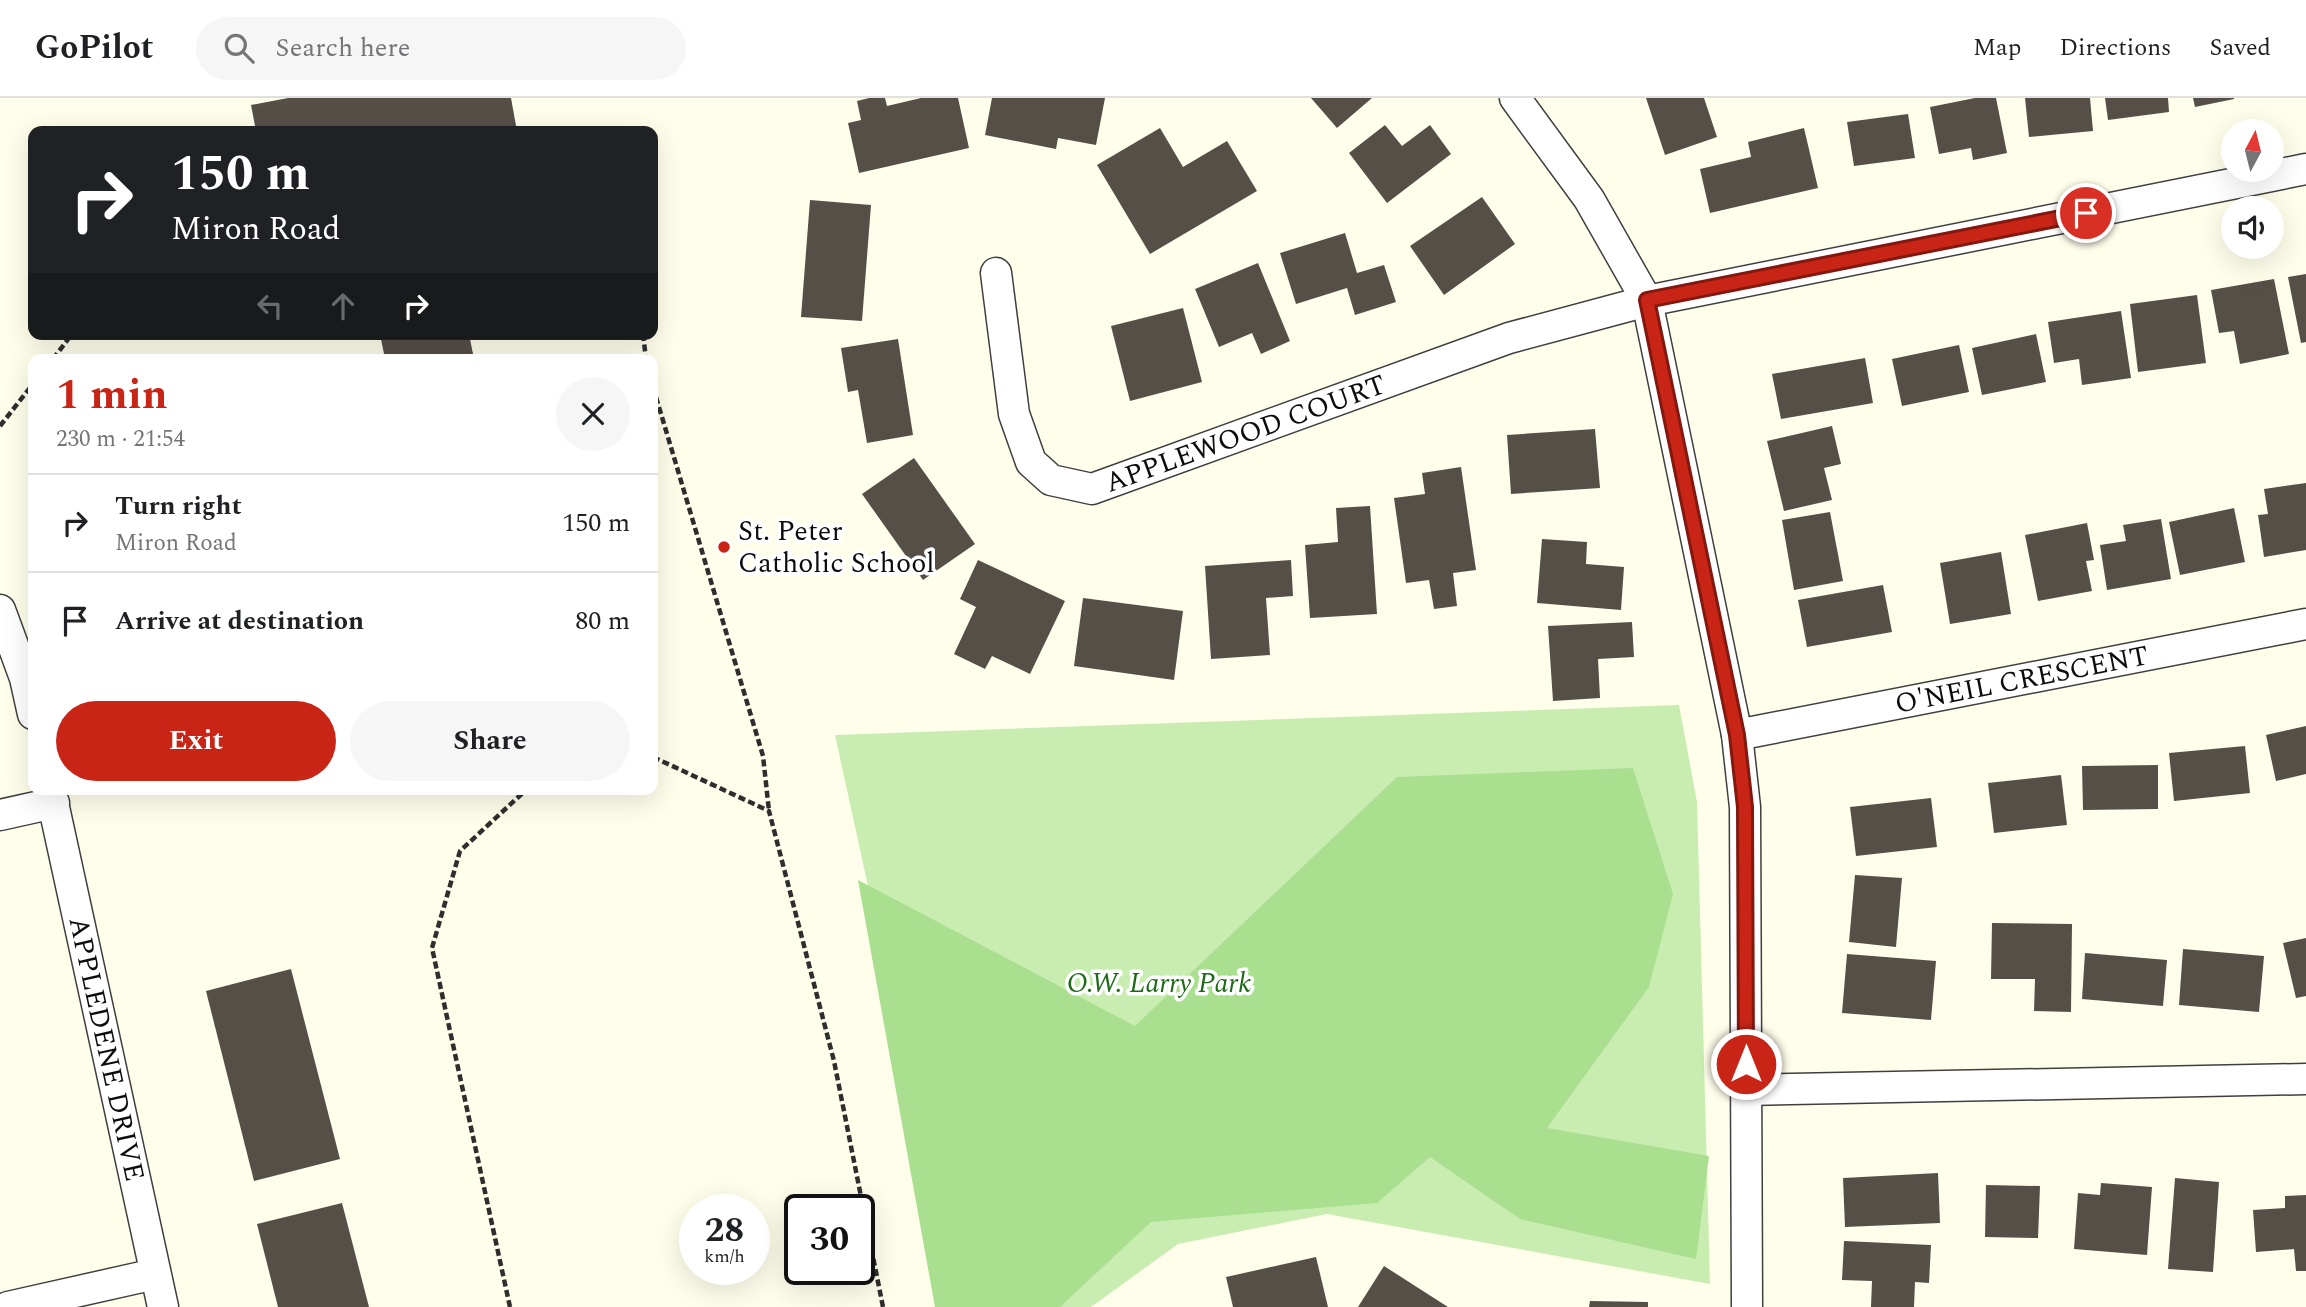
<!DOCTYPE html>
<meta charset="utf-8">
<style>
:root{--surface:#fff;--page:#f6f6f6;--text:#202124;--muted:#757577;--line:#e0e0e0;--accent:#c92517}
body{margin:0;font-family:Spectral,serif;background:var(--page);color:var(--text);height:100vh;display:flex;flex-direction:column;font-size:26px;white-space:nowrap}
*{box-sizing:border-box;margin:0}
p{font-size:23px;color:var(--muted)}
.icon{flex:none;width:38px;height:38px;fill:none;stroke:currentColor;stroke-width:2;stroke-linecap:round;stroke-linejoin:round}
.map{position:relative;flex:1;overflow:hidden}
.panel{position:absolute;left:28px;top:256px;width:630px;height:441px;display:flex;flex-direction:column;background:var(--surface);border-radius:14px;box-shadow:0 7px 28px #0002}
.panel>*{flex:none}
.banner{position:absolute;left:28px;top:28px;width:630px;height:214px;border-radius:14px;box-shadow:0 7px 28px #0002;background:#202124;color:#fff;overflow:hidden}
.needle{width:46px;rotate:7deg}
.controls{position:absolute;left:2221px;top:21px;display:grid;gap:14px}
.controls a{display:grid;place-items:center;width:63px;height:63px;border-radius:50%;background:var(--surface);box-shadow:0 7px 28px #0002;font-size:35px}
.speed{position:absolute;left:679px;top:1096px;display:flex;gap:14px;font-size:35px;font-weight:700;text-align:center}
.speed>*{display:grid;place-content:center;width:91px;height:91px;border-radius:50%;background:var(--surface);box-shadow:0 7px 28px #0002;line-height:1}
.speed small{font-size:18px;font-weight:400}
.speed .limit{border:4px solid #111;border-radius:10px;background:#fff;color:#111}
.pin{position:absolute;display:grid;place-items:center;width:60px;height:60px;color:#fff;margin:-30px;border:4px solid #fff;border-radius:50%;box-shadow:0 2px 7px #0007}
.me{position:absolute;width:77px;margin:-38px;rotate:0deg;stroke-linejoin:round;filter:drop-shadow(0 0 5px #0008)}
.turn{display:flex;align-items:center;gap:24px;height:147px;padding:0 28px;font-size:32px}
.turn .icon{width:91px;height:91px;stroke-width:2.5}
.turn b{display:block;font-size:49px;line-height:60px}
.lanes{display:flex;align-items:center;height:66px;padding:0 28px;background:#0003;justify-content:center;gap:35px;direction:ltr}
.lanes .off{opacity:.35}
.round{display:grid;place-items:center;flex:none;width:74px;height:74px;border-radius:37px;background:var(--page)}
.headline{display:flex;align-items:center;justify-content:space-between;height:119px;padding:0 28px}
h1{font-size:42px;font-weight:700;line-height:52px;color:var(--accent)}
.action{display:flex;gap:14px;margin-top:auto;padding:14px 28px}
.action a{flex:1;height:80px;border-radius:42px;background:var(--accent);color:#fff;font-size:28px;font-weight:700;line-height:80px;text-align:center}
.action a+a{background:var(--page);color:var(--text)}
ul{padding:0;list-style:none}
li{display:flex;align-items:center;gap:21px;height:98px;padding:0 28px;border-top:2px solid var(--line)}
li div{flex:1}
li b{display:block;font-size:26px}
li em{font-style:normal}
header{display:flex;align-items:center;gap:42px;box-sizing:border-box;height:98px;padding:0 35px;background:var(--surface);border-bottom:2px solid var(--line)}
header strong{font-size:33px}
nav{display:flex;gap:38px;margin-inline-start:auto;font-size:24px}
.search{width:490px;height:63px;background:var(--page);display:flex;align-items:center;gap:18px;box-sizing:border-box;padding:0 24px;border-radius:38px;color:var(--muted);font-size:26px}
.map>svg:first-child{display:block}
.green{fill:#c9edb1}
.forest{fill:#a9df8f}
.building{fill:#564f48}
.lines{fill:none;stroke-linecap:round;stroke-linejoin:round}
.street-casing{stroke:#3f3f3f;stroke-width:33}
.path{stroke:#2e2e2e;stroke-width:4.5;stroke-dasharray:7 3.5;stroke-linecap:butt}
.street{stroke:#fff;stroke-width:30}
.route-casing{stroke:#83180f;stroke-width:18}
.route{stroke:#c92517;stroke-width:12}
.poi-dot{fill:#c92517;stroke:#fff;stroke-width:2.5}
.labels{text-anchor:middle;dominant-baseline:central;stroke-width:7;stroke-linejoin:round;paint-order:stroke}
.street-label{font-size:28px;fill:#0c0c0c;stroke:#fff}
.poi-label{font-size:28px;fill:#0c0c0c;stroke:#fff;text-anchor:start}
.park-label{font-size:28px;font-style:italic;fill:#1e6a17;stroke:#fff}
</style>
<header>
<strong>GoPilot</strong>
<div class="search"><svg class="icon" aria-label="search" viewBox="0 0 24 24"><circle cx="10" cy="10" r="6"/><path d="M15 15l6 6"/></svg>Search here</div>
<nav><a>Map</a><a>Directions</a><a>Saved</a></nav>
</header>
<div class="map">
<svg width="2306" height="1209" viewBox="0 0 2306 1209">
<rect width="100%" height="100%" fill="#fffeeb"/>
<polygon class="green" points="1679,607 1697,704 1710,1186 1327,1116 1178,1146 1091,1209 960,1209 835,637"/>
<polygon class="forest" points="1633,670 1673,796 1649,889 1547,1030 1709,1058 1696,1161 1520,1121 1430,1059 1377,1105 1151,1124 1060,1209 935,1209 858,782 1135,928 1397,679"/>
<g class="building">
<polygon points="288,0 511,0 517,33 256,33 251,7"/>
<polygon points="869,0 885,0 887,8 921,0 958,0 969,50 859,75 848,25 861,22 857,3"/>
<polygon points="992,0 1105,0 1096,47 1058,40 1056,51 985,37"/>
<polygon points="1311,0 1372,0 1337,30"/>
<polygon points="1646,0 1704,0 1717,39 1665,57"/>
<polygon points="1975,0 1996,0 2007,55 1973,62 1971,50 1939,56 1930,9"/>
<polygon points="2025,0 2090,0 2093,33 2029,39"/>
<polygon points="2105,0 2168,0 2169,14 2108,22"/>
<polygon points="2193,0 2234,0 2234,1 2195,9"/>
<polygon points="1908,16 1915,60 1854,68 1847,24"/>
<polygon points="1385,27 1402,48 1430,27 1451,56 1387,105 1349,55"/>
<polygon points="1160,30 1183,69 1227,43 1257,93 1150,156 1097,67"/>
<polygon points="1804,30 1818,90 1710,115 1700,71 1751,59 1748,44"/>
<polygon points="1482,99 1515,146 1444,197 1410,148"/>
<polygon points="810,102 871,107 862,223 801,219"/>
<polygon points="1345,135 1357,175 1384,167 1396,204 1355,217 1347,190 1296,206 1280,155"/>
<polygon points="1258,165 1290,243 1261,256 1252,235 1219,249 1195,191"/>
<polygon points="2306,176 2306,244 2301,245 2288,179"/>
<polygon points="2274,181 2289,256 2240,266 2234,233 2219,235 2211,192"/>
<polygon points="2197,197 2206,265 2138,274 2130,206"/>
<polygon points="1183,210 1202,284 1130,303 1111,228"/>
<polygon points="2121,213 2131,280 2082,287 2079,261 2054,265 2048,224"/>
<polygon points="380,236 469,236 474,261 385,261"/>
<polygon points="2036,236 2046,284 1982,297 1972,250"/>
<polygon points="898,241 913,337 867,345 858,292 848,294 841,250"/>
<polygon points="1959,247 1969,294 1902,308 1892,261"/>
<polygon points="1865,260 1873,305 1781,321 1772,276"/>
<polygon points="1832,328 1841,366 1824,370 1832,402 1784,413 1767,343"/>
<polygon points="1595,331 1600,390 1511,396 1507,337"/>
<polygon points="914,360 975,446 923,482 862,396"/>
<polygon points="1461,369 1476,472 1453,475 1457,508 1434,511 1429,482 1406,485 1394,400 1425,396 1422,375"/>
<polygon points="2306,385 2306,452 2264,459 2258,417 2268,416 2264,391"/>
<polygon points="1370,408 1377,516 1310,520 1305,447 1338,444 1336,410"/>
<polygon points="2234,410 2245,464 2180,477 2169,424"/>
<polygon points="1830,414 1843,483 1794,492 1782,422"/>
<polygon points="2161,421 2171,481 2107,492 2100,447 2126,443 2123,427"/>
<polygon points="2087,425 2094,462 2086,463 2092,493 2038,503 2025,437"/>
<polygon points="1542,441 1587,444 1586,466 1624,469 1621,512 1537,505"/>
<polygon points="2001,454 2011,516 1950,526 1940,465"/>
<polygon points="978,462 1065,503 1030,576 992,558 985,571 954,556 976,509 960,501"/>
<polygon points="1291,462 1293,498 1266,500 1270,557 1211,561 1205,468"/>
<polygon points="1883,487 1892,534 1807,549 1798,502"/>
<polygon points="1083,500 1183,513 1174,582 1074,568"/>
<polygon points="1632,524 1634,559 1598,561 1600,600 1553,603 1548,528"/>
<polygon points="2306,628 2306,676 2276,683 2266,637"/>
<polygon points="2245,648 2250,695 2174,703 2169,655"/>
<polygon points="2158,667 2158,711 2083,712 2082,668"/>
<polygon points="2061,677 2067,727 1994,735 1988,685"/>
<polygon points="1931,700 1937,749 1856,758 1850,709"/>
<polygon points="1855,777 1902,780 1896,849 1849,844"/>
<polygon points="1992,825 2072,826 2071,914 2034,913 2035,881 1991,881"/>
<polygon points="2306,840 2306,898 2296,900 2283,845"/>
<polygon points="2183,851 2264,858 2259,914 2179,907"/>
<polygon points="2085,855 2167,862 2163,908 2082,901"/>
<polygon points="1847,856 1936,863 1931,922 1842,915"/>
<polygon points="291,871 340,1061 254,1083 206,893"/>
<polygon points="1938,1075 1940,1125 1845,1129 1843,1080"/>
<polygon points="2175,1080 2219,1084 2213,1174 2168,1171"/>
<polygon points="2101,1085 2152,1089 2147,1157 2074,1151 2078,1095 2100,1097"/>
<polygon points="1986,1087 2040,1088 2038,1140 1985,1139"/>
<polygon points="2306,1097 2306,1173 2296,1173 2294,1151 2256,1154 2253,1112 2285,1110 2285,1098"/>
<polygon points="342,1105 369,1209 278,1209 257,1126"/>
<polygon points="1844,1143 1931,1147 1929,1185 1915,1184 1914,1209 1871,1209 1872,1183 1842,1182"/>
<polygon points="1316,1159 1328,1209 1233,1209 1226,1179"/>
<polygon points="1384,1168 1448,1209 1358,1209"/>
<polygon points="1590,1203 1648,1204 1648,1209 1589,1209"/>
</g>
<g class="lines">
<g class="street-casing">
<g id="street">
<polyline points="1515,0 1589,101 1647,203 1737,637 1745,709 1747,1209"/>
<path id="s1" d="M996 175 1014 316 1031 364 1051 382 1092 391 1509 240 1647 203 2306 71"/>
<polyline points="0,512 25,580 33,616"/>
<path id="s2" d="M1737 637 2306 526"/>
<path id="s3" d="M50 691 163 1209"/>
<polyline points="0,717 54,705"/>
<polyline points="1746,992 2306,981"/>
<polyline points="8,1209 155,1176"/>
</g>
</g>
<g class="path">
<polyline points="643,236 646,261"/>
<polyline points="53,261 72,236"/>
<polyline points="653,289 763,658 769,713"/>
<polyline points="0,328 33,286"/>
<polyline points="653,659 769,713 834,963 883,1209"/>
<polyline points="510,1209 432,850 460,753 527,691"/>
</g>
<use href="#street" class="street"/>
</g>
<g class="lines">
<g class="route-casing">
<polyline id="route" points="1746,966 1745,709 1737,637 1647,202 2086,115"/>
</g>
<use href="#route" class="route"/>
</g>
<circle class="poi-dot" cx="724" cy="449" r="7"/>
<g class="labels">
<g class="street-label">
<text stroke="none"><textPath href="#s1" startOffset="425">APPLEWOOD COURT</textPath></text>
<text stroke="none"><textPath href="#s2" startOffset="290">O'NEIL CRESCENT</textPath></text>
<text stroke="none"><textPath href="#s3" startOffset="266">APPLEDENE DRIVE</textPath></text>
</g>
<g class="poi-label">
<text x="738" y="433">St. Peter<tspan x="738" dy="32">Catholic School</tspan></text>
</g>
<g class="park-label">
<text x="1159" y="885">O.W. Larry Park</text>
</g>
</g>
</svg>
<div class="controls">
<a><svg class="needle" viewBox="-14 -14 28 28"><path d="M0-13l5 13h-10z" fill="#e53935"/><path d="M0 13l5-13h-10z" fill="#757577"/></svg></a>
<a><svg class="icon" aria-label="sound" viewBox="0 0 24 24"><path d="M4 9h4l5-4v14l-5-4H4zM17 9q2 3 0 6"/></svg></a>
</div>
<div class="speed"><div>28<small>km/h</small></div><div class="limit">30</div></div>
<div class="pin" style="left:2086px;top:115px;background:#d93025"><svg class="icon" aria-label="arrive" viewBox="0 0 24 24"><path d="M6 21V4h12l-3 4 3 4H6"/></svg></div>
<svg class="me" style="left:1746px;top:966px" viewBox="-20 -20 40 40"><circle r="17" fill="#c92517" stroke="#fff" stroke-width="3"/><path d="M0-11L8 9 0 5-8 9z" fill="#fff"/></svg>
<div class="banner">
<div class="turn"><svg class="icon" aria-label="right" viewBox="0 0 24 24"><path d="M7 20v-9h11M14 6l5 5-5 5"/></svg><div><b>150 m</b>Miron Road</div></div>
<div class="lanes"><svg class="icon off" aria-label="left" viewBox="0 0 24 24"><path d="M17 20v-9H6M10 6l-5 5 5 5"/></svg><svg class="icon off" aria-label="ahead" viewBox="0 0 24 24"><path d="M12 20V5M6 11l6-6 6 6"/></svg><svg class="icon" aria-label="right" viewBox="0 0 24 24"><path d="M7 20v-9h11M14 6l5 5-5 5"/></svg></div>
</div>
<section class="panel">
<div class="headline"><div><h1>1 min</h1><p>230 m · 21:54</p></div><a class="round"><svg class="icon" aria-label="close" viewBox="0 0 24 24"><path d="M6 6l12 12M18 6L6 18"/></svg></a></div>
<ul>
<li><svg class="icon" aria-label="right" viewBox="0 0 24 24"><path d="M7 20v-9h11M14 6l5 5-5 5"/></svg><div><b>Turn right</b><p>Miron Road</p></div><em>150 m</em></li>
<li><svg class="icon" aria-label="arrive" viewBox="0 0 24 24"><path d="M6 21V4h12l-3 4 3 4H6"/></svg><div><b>Arrive at destination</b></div><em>80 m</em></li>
</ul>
<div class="action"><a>Exit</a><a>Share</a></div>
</section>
</div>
